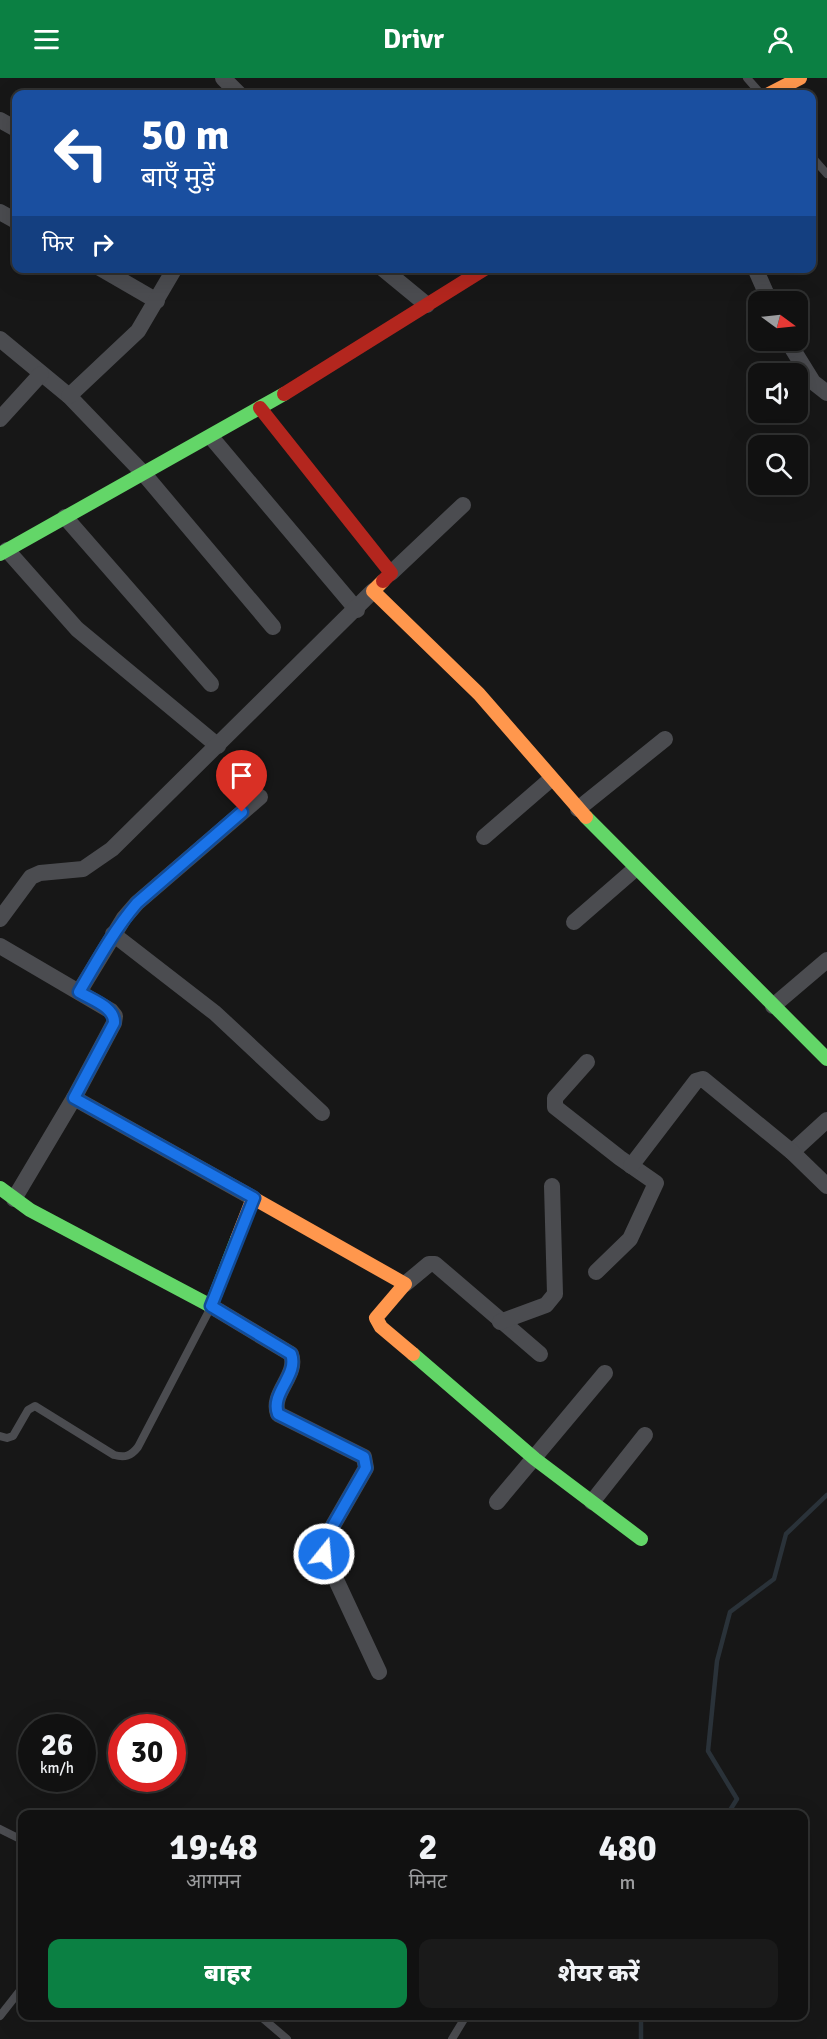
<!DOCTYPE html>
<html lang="hi">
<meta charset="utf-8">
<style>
:root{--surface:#111;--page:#1a1a1a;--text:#f1f3f6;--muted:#9c9d9f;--line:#303131;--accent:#0b8043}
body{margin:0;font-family:Signika,"Noto Sans Devanagari",sans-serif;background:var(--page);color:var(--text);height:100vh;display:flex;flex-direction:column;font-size:22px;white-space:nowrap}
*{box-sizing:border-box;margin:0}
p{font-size:20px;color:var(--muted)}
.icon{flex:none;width:33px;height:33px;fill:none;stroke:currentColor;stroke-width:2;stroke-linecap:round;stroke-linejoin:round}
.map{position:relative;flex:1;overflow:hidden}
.side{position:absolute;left:18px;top:1732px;width:790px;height:210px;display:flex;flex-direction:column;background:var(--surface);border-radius:12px;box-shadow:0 6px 24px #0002,0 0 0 2px var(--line)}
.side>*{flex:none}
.hud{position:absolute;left:12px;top:12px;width:804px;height:183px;border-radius:12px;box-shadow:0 6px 24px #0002,0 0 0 2px var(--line);background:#1a4fa0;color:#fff;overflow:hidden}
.needle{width:39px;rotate:105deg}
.controls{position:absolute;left:748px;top:213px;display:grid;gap:12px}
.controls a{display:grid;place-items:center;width:60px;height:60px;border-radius:12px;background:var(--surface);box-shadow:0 6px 24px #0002,0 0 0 2px var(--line);font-size:30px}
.speed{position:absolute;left:18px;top:1636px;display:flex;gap:12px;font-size:30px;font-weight:700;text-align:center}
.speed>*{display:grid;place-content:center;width:78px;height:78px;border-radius:50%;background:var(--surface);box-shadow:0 6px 24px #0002,0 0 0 2px var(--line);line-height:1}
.speed small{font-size:15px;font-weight:400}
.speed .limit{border:9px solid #d22;background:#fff;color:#111}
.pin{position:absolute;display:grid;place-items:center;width:51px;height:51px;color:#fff;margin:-62px -26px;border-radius:50% 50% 50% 0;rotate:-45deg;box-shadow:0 0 6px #0007}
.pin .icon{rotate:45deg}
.me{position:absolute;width:66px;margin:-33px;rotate:17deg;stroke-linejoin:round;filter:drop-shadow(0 0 4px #0008)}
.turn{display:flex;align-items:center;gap:21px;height:126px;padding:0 30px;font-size:27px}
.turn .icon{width:78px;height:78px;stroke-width:2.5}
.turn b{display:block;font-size:42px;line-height:51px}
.then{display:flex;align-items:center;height:57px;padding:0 30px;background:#0003;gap:12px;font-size:22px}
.eta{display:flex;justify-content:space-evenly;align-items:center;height:102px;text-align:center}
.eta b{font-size:36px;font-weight:800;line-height:42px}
.primary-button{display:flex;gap:12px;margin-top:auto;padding:12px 30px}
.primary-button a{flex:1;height:69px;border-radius:12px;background:var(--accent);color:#fff;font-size:24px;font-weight:800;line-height:69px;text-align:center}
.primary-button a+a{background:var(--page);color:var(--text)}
header{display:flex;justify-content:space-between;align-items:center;height:78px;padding:0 30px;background:var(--accent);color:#fff;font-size:27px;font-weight:800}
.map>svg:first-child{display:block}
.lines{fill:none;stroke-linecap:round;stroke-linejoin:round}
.stream{stroke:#2a3239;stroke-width:4.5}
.lane{stroke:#4b4c50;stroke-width:8}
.street{stroke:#4b4c50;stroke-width:16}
.fast{stroke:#63d668;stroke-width:14}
.slow{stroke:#ff974d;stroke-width:14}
.jam{stroke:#b3261e;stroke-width:14}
.route-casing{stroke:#114b97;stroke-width:15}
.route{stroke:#1a73e8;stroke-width:10}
</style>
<header><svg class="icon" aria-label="menu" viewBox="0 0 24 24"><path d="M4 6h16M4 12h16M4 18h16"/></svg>Drivr<svg class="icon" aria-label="person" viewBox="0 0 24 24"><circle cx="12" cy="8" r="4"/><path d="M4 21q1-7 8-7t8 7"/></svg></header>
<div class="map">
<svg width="827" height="1961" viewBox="0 0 827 1961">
<rect width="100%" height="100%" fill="#171717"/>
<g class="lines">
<g class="stream">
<polyline points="727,1737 737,1721 708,1673 717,1583 730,1534 774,1501 786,1456 827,1417"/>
<polyline points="641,1961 641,1938"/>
</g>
<g class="lane">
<polyline points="747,0 761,16"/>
<polyline points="812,79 827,96"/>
<path d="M0 1358 7 1360 13 1358 28 1332 35 1328 114 1377C125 1380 131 1378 138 1369L211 1229"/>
<polyline points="0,1751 22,1762"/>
<polyline points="0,1938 22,1910"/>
<polyline points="260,1938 287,1961"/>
<polyline points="452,1961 466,1938"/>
</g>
<g class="street">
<polyline points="223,0 239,16"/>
<polyline points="0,42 16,51"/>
<polyline points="0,134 16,143"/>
<polyline points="100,190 157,223"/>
<polyline points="382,190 427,227"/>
<polyline points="755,190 770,224"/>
<polyline points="0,261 69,318 144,396 273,549"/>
<polyline points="787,262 813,304 827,315"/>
<polyline points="69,318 138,253 175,190"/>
<polyline points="0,341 41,296"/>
<polyline points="211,359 357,532"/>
<polyline points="65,439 211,606"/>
<polyline points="7,472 77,551 218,668"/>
<polyline points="391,495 463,427"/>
<polyline points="578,731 665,661"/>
<polyline points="484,759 551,701"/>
<polyline points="0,841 31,799 40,795 83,791 112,771 373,513"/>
<polyline points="574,844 635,791"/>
<polyline points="113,856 215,935 322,1035"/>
<polyline points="0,868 111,933 115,938 114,945 74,1020"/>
<polyline points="79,914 124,840 137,825 260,719"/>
<polyline points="773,928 827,882"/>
<polyline points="587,984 555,1020 555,1029 620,1080 656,1105 630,1161 596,1194"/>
<polyline points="792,1074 827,1042"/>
<polyline points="631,1088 696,1003 703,1001 792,1074 827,1108"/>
<polyline points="14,1121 74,1020 253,1120"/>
<polyline points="405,1206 429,1186 435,1186 540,1276"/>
<path d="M211 1228 291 1276C299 1297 270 1315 278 1336L364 1379 366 1390 327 1458 324 1476 379 1594"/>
<polyline points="500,1244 546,1227 555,1216 552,1108"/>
<polyline points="497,1424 605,1295"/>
<polyline points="592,1424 645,1357"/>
</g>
<g class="fast">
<polyline points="0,476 284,316"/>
<polyline points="586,739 827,981"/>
<polyline points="0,1110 30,1132 211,1228 237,1161"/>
<polyline points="413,1276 535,1381 641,1461"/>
</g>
<g class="slow">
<polyline points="769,16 800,0"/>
<polyline points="383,503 373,513 479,616 586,739"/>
<polyline points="237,1161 253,1120 405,1206 376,1240 381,1249 413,1276"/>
</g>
<g class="jam">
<polyline points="284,316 486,190"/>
<polyline points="260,330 391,495 383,503"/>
</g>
</g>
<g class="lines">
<g class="route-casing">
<path id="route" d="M242 734 137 825C114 852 97 883 79 914 92 922 115 929 114 945L74 1020 254 1120 211 1228 291 1276C299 1297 270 1315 278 1336L364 1379 366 1390 327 1458 324 1476"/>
</g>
<use href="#route" class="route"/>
</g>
</svg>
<div class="controls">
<a><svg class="needle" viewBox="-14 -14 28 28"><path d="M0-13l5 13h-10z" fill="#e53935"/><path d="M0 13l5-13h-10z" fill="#9c9d9f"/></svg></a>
<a><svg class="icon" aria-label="sound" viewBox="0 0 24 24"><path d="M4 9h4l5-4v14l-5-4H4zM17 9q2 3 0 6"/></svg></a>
<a><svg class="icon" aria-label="search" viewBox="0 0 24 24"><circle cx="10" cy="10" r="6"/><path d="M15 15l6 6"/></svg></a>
</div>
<div class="speed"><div>26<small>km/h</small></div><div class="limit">30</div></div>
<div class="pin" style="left:242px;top:734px;background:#d93025"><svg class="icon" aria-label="arrive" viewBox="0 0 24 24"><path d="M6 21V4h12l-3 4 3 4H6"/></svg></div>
<svg class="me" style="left:324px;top:1476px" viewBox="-20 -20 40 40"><circle r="17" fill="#1a73e8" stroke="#fff" stroke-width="3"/><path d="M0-11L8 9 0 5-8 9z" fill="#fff"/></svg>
<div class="hud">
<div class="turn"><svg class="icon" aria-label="left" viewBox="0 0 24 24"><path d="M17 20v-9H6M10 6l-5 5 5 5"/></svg><div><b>50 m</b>बाएँ मुड़ें</div></div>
<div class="then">फिर<svg class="icon" aria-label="right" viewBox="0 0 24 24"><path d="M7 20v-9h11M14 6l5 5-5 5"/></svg></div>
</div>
<section class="side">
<div class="eta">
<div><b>19:48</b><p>आगमन</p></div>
<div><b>2</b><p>मिनट</p></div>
<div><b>480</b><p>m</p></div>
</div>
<div class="primary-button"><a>बाहर</a><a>शेयर करें</a></div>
</section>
</div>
